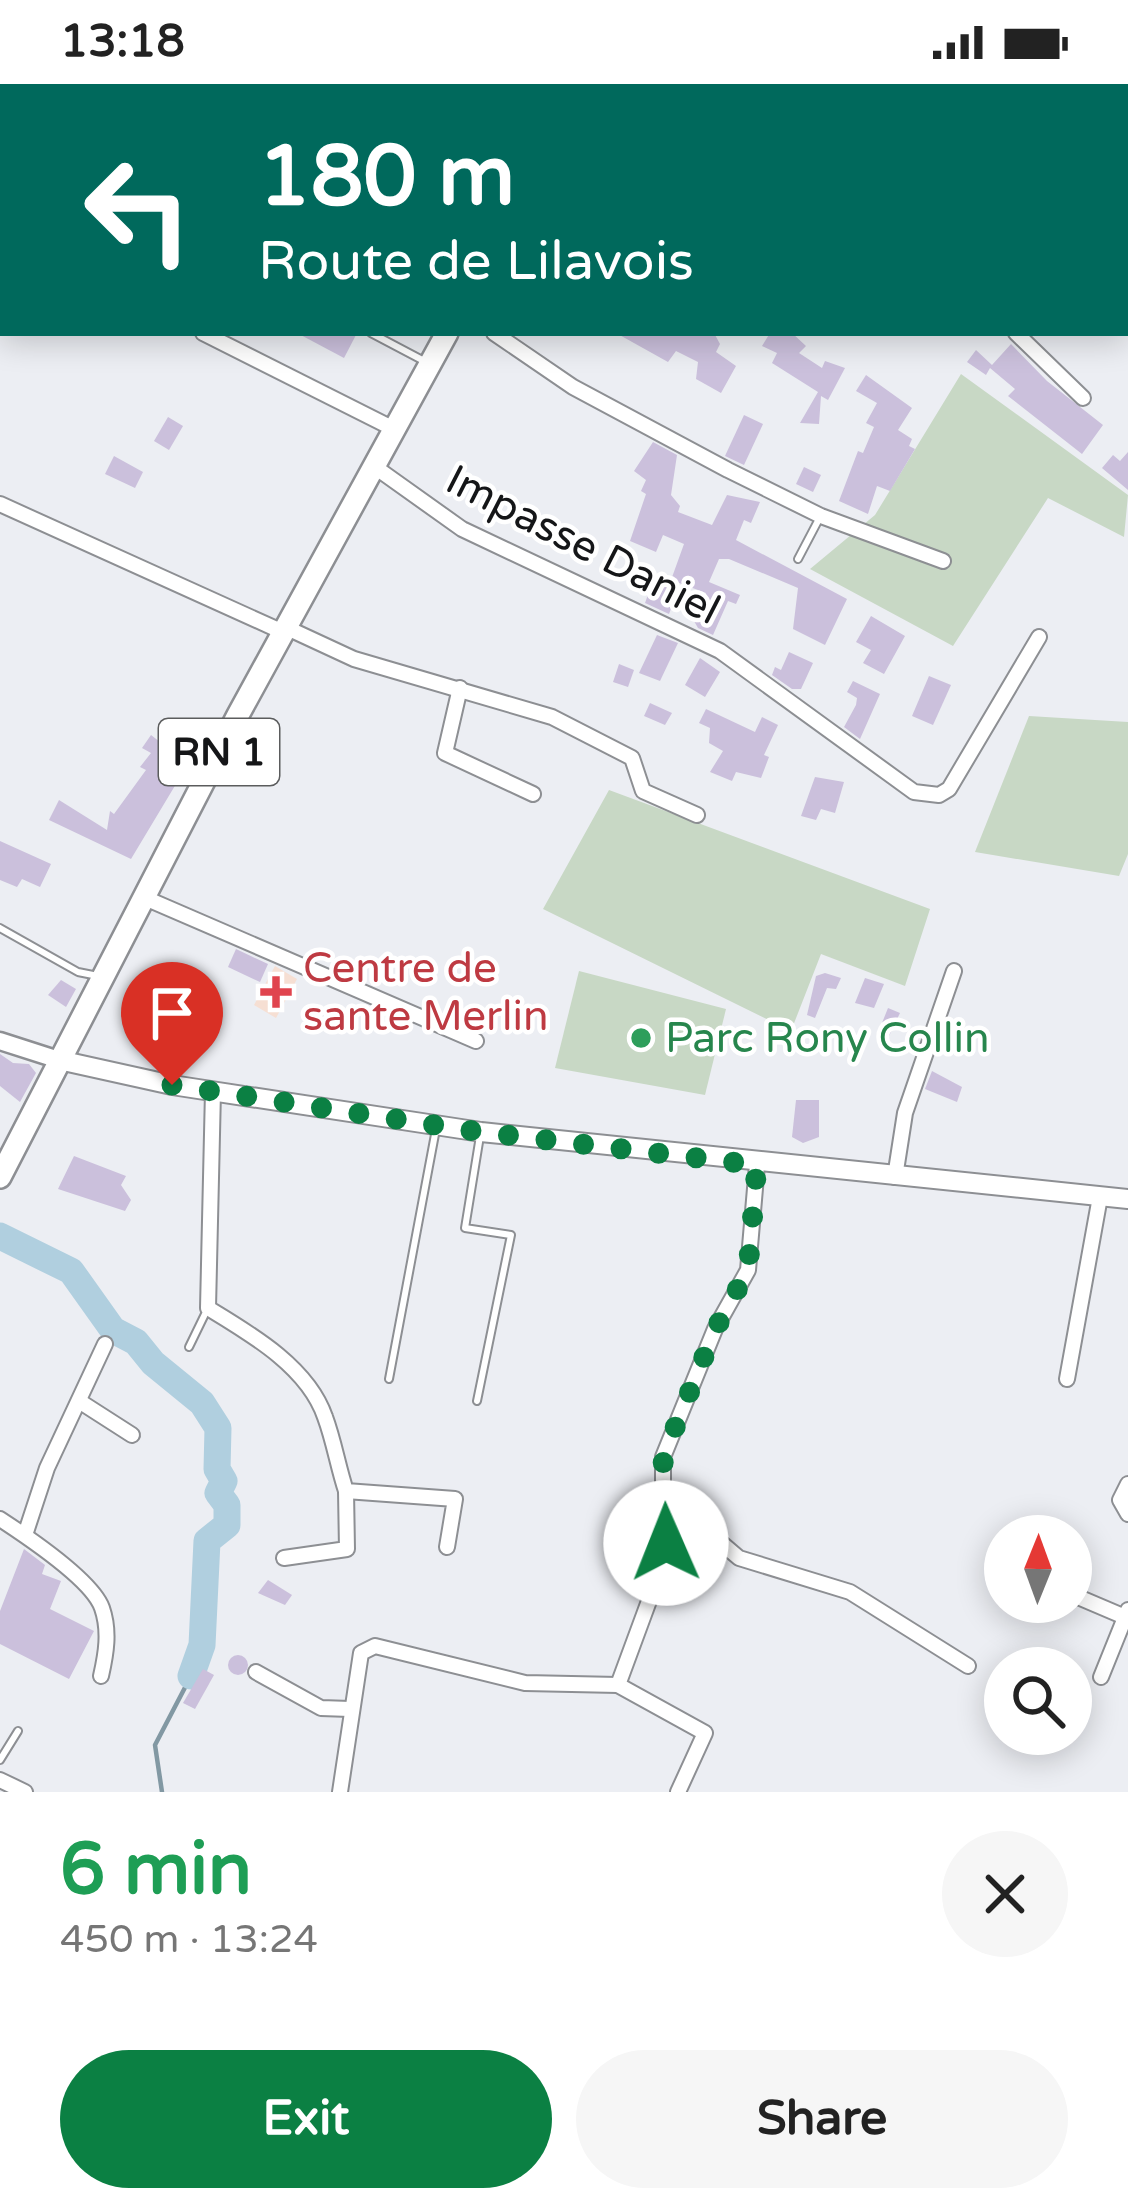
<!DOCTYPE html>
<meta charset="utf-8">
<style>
:root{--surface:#fff;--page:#f6f6f6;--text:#222;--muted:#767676;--accent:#0b8043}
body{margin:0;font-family:"Varela Round",sans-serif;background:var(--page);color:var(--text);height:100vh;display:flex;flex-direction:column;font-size:45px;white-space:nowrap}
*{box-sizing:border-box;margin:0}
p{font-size:39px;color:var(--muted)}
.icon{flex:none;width:66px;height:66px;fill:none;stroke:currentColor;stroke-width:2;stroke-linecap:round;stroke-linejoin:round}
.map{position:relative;height:1708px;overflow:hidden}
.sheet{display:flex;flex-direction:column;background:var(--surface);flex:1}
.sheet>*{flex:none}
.top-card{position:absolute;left:0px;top:0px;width:1128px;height:252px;box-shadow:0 6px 30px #0003;background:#00695c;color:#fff;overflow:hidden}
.needle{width:78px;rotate:1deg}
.controls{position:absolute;left:984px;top:1431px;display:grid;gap:24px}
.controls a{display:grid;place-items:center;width:108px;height:108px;border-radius:50%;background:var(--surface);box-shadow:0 6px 30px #0003;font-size:60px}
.pin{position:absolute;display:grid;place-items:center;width:102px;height:102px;color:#fff;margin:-123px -51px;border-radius:50% 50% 50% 0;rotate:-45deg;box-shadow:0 0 12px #0007}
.pin .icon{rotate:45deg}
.me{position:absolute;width:132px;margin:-66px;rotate:359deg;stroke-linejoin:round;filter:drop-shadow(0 0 9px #0008)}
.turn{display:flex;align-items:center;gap:42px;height:252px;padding:0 60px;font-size:54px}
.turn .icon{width:156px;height:156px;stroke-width:2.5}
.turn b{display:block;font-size:84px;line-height:102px}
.round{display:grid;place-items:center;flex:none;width:126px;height:126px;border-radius:63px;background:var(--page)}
.headline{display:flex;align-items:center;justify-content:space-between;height:204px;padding:0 60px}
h1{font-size:72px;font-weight:800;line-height:90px;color:#1e9e55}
.action{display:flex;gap:24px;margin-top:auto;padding:24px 60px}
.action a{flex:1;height:138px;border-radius:72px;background:var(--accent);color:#fff;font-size:48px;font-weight:800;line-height:138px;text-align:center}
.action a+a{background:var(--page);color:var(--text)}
.status{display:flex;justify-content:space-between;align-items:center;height:84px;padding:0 60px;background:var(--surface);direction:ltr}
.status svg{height:33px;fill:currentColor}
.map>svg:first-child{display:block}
.medical{fill:#f6dfd3}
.green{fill:#c8d8c5}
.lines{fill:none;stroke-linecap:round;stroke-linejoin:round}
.stream{stroke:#8298a3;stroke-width:4.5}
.river{stroke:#b0cfdf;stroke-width:27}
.building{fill:#cbc0dc}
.service-casing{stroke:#8d8f93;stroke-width:10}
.minor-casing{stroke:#8d8f93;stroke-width:18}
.tertiary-casing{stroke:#8d8f93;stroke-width:21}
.secondary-casing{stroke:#8d8f93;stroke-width:22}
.primary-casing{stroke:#8d8f93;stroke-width:26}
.service{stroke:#fff;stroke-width:6}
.minor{stroke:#fff;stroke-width:14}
.tertiary{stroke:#fff;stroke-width:16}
.secondary{stroke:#fff;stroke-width:18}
.primary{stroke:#fff;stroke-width:21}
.route{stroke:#0b8043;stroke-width:21;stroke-dasharray:0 37.8}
.health-dot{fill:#e0444e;stroke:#fff;stroke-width:4.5}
.leisure-dot{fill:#2e9e5b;stroke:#fff;stroke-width:4.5}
.labels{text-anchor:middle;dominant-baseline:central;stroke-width:9;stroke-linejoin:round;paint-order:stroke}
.shield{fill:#fff;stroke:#5b5c5d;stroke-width:3}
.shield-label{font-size:39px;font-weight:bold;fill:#151618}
.street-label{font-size:42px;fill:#151618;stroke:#fff}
.health-label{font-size:42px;fill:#be3a42;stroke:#fff;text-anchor:start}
.leisure-label{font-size:42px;fill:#27864d;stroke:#fff;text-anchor:start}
</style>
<div class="status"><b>13:18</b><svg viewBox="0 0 49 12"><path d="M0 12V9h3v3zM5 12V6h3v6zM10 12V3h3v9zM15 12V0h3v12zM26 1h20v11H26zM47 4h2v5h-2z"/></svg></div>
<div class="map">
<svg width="1128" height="1708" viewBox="0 0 1128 1708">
<rect width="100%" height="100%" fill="#eceef3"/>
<polygon class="medical" points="275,882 297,895 276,934 254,921"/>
<g class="green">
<polygon points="961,290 1128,411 1124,453 1048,414 953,562 810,485 875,431"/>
<polygon points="1029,632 1128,638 1128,770 1119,792 975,768"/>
<polygon points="609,706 930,825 905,902 821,870 791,947 543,825"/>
<polygon points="579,887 726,925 705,1011 555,984"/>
</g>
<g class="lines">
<polyline class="stream" points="162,1708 155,1661 191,1592"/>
<polyline class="river" points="0,1152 71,1187 113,1246 136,1258 153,1279 202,1319 218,1344 217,1385 224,1397 218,1409 227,1421 227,1441 207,1457 202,1561 191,1592"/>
</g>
<g class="building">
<polygon points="297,249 357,249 344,274"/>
<polygon points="616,249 714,249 720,260 716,268 736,282 721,309 696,295 698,278 676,267 668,278"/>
<polygon points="770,249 792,249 806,262 799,269 822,284 825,277 845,284 828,316 821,312 819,340 800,339 818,308 772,279 777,269 762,262"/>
<polygon points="1011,260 1047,297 1103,341 1082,370 1008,312 1015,305 990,284 986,291 967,278 976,266 992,281"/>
<polygon points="866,291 912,324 898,346 912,355 909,362 915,365 890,407 877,402 868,430 839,417 858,367 863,369 874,343 866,339 877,319 856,307"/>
<polygon points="744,331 763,340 744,381 725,372"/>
<polygon points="168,333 183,342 169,366 154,357"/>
<polygon points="653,358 677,371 671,411 680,422 678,428 712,441 727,411 760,418 751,439 744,436 736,456 847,515 825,561 793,545 798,504 729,475 719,475 709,498 740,511 736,520 728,517 713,551 698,544 694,537 706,509 671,496 684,460 663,451 656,468 630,457 646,410 641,407 646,396 634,387"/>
<polygon points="1128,368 1128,406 1102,384 1113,371 1120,377"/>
<polygon points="114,372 143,388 135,404 105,390"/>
<polygon points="804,383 821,391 813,408 796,400"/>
<polygon points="653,497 678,506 669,530 645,519"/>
<polygon points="871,532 905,552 884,590 863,579 871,566 856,558"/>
<polygon points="657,551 678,559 660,597 639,589"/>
<polygon points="789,568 813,579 801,605 792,605 772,591 775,583 781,586"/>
<polygon points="700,574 720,588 705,613 685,601"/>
<polygon points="619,580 634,586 628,603 613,598"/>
<polygon points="929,592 951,601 933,641 912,632"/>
<polygon points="853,597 880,610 860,655 844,643 856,621 857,614 847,608"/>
<polygon points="650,619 672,629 665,641 644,632"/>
<polygon points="706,625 755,648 762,633 778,641 764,671 769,673 761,694 736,688 732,697 710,688 723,667 709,659 710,644 699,639"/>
<polygon points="151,651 188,680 131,775 49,736 59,716 107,746 110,727 114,730 146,686 140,683 151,669 142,664"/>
<polygon points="815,693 844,698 835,729 821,725 816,736 801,732"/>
<polygon points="0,757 51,780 40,803 22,795 17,803 0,796"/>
<polygon points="236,865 268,880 260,898 228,883"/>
<polygon points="825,889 841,894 836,905 827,904 815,934 807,931 816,892"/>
<polygon points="865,894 884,900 874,924 855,919"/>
<polygon points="61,896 76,905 66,923 48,911"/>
<polygon points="888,924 900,929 889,952 878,949"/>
<polygon points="0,970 13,979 29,980 36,989 20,1018 0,1002"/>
<polygon points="932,987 962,1003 957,1018 925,1005"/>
<polygon points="796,1016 819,1016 819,1053 803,1059 792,1053"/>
<polygon points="74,1072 126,1092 121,1101 131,1116 125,1127 58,1105"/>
<polygon points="24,1465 45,1481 42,1490 61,1497 50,1525 94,1547 69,1595 0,1560 0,1527"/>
<polygon points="268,1496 292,1511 285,1521 258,1509"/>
<circle cx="238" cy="1581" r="10"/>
<polygon points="203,1585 214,1591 195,1625 183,1619"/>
</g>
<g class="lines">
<g class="service-casing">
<g id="service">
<polyline points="371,249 426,278"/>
<polyline points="798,475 819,435"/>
<polyline points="0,844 78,888 98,892"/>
<polyline points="189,1263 206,1228"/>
<polyline points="389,1295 436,1045"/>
<polyline points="477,1317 511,1151 465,1144 480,1052"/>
<polyline points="0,1676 18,1647"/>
</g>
</g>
<g class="minor-casing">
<g id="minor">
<polyline points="56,0 62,3"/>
<polyline points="895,0 900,3"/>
<polyline points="84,3 86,0"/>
<polyline points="1125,138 1128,139"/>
<polyline points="0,144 3,146"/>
<polyline points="203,249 394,345"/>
<polyline points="494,249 573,303 728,386 821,432 943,477"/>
<polyline points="1016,249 1083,314"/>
<polyline points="375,383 462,445 720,567 914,708 939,711 949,705 1039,553"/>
<polyline points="0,420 283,548"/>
<polyline points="285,543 354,575 552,633 632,674 643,707 697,731"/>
<polyline points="460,604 445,669 533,710"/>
<polyline points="145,814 476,957"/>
<path d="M213 1007 208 1224C251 1250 308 1283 325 1333 334 1357 338 1383 346 1407L455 1415 447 1463"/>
<polyline points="895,1093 905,1029 954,887"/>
<polyline points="1067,1295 1100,1113"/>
<polyline points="79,1317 132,1351"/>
<polyline points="1128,1400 1120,1416 1128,1430"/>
<polyline points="665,1411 739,1474 850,1508 968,1582"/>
<path d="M0 1435C26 1452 92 1496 102 1524 110 1547 106 1570 101 1592"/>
<polyline points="25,1451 47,1384 105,1260"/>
<polyline points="284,1474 347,1465 346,1407"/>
<polyline points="1000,1478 1005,1480"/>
<polyline points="1071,1510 1125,1533"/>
<polyline points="256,1588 321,1624 350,1625"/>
<polyline points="1101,1593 1128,1526"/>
<polyline points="0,1696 25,1708"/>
<polyline points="340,1708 361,1569 375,1562 525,1599 618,1601"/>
<polyline points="678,1708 705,1649 618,1601 663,1479 663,1373 715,1245 748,1186 757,1081"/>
</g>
</g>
<g class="tertiary-casing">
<polyline id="tertiary" points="0,957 59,976"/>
</g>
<g class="secondary-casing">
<polyline id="secondary" points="59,976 172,1001 481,1048 1128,1115"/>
</g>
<g class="primary-casing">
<g id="primary">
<polyline points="578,3 580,0"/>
<polyline points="0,1093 238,631 447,249"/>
</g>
</g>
<use href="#service" class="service"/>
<use href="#minor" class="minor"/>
<use href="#tertiary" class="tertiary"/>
<use href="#secondary" class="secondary"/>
<use href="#primary" class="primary"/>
</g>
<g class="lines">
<polyline class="route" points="172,1001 481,1048 757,1081 748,1186 715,1246 663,1373 666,1459"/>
</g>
<path class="health-dot" d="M270 890h12v12h12v12h-12v12h-12v-12h-12v-12h12z"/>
<circle class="leisure-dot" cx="641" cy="954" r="12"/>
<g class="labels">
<rect class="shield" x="159" y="635" width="120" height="66" rx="9"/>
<g class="shield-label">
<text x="219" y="668">RN 1</text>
</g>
<g class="street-label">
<text transform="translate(583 461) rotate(27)">Impasse Daniel</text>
</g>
<g class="health-label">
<text x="303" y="884">Centre de<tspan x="303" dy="48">sante Merlin</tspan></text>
</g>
<g class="leisure-label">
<text x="665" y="954">Parc Rony Collin</text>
</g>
</g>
</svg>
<div class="controls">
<a><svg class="needle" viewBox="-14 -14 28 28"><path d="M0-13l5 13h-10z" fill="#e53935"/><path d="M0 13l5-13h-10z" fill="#767676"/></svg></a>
<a><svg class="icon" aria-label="search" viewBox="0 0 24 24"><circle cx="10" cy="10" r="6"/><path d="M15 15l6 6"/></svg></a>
</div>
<div class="pin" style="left:172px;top:1001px;background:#d93025"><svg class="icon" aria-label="arrive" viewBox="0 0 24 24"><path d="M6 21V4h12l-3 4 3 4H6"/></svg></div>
<svg class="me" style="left:666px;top:1459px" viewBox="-20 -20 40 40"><circle r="19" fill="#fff"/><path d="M0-13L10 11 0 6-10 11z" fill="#0b8043"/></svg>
<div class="top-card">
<div class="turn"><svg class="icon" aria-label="left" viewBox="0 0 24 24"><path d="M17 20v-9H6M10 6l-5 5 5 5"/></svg><div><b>180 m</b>Route de Lilavois</div></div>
</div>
</div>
<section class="sheet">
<div class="headline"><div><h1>6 min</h1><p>450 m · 13:24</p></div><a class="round"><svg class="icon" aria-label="close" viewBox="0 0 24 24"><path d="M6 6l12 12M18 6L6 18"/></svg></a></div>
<div class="action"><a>Exit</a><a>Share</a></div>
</section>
